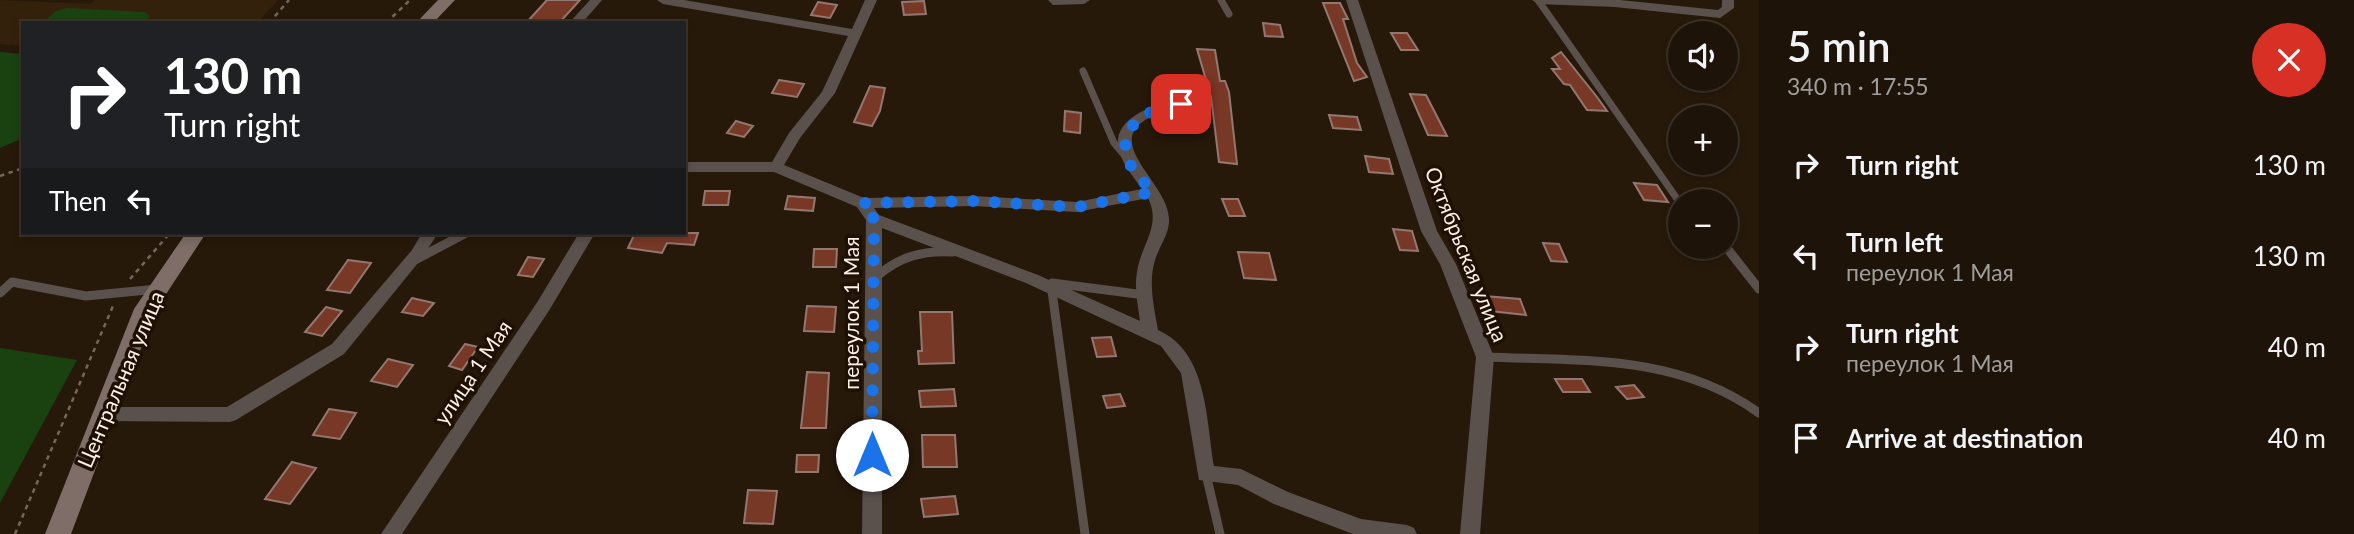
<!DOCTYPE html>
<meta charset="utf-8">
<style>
:root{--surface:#1d1308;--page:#2a2016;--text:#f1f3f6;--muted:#a09e9c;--line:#3b3229}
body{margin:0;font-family:Lato,sans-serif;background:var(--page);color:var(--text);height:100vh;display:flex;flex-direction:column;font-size:26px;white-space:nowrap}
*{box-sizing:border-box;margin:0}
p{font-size:23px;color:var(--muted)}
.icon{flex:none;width:38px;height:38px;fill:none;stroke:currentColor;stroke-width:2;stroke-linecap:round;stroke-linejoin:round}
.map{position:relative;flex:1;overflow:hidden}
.side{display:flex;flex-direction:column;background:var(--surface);width:595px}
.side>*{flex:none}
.top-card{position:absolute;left:21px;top:21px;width:665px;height:214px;border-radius:0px;box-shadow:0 4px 10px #0003,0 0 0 2px var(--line);background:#202124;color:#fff;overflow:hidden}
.buttons{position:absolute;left:1668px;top:21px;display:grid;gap:14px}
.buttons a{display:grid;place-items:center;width:70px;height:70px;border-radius:50%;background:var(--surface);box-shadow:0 4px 10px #0003,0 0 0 2px var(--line);font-size:35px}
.pin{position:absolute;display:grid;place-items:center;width:60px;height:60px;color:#fff;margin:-30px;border-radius:14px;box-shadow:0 4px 10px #0006}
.me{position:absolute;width:77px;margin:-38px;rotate:0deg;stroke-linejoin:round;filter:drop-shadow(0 0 5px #0008)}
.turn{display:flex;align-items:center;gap:24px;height:147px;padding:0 28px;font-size:32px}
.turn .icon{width:91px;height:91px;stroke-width:2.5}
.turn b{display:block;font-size:49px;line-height:60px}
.then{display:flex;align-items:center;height:66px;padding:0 28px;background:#0003;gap:14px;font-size:26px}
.round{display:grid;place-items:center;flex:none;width:74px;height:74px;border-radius:37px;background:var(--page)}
.overview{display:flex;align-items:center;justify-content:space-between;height:119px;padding:0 28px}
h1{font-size:42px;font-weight:600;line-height:52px}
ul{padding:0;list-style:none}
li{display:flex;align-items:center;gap:21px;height:91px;padding:0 28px}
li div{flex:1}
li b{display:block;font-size:26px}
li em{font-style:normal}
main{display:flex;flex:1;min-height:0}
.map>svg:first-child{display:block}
.built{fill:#34210c}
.green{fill:#1a4211}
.building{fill:#783826;stroke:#927871;stroke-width:2}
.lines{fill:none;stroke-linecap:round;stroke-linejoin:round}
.path{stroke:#74685b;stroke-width:2.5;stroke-dasharray:4.5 4.5;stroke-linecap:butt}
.lane-far1{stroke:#5b514c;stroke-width:7}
.lane{stroke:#5b514c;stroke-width:9}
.street{fill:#5b514c;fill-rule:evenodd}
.secondary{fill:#7e6e67;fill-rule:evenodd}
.route{stroke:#1a73e8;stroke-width:12;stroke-dasharray:0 21.6}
.labels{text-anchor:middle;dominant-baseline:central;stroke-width:7;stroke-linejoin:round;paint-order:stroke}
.street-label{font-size:21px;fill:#fcf2e8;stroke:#1e1003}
</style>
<main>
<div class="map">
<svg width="1759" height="534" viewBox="0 0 1759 534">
<rect width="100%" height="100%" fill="#27190a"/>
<polygon class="built" points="0,0 90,4 95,0 278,0 257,23 23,23 23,46 0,44"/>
<g class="green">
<polygon points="67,8 144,12 150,16 146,23 42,23 56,11"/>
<polygon points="0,52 23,54 23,138 0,148"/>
<polygon points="0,348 77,360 0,503"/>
</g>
<g class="building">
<polygon points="547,0 580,0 559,23 526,23"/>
<polygon points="924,1 926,14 904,15 902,2"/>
<polygon points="818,2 837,5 830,18 811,15"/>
<polygon points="1323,3 1340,3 1348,19 1343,19 1357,63 1367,77 1354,81"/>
<polygon points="1263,23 1280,25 1283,37 1265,36"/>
<polygon points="1391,33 1407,33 1418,50 1401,50"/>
<polygon points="1197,49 1215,50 1220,81 1225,81 1229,92 1237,164 1219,162 1211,97"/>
<polygon points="1561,52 1597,97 1607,111 1587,110 1570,85 1564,84 1552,69 1560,69 1552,58"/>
<polygon points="779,80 804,84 797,97 772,93"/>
<polygon points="870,86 885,88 880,111 872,126 854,122"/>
<polygon points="1410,94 1426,95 1447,136 1428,135"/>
<polygon points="1065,111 1081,113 1080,133 1064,131"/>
<polygon points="1329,115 1357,117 1361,130 1333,128"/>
<polygon points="736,121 753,126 744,137 727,133"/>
<polygon points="1365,156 1389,159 1393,174 1369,172"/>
<polygon points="1634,183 1657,185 1668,202 1644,200"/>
<polygon points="705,191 730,191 728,205 703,205"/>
<polygon points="788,196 815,198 813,211 785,209"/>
<polygon points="1222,199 1238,199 1245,216 1229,216"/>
<polygon points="1393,229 1412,231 1418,251 1400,250"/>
<polygon points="635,233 698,233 694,245 667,243 662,253 628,248"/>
<polygon points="1543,243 1559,244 1567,262 1551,261"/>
<polygon points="814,249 837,249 836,267 813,267"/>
<polygon points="1238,252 1269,253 1276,280 1244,278"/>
<polygon points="528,257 544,259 533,277 518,275"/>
<polygon points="348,260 371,263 350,293 327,290"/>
<polygon points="1484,296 1520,299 1526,315 1490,311"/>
<polygon points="412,298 434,303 423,316 402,312"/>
<polygon points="807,306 836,307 834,332 804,331"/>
<polygon points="326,307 342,311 322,336 305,332"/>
<polygon points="920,312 952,312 954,363 919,364 918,351 922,351"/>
<polygon points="1111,337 1116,356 1097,357 1092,338"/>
<polygon points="465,344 478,347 462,370 449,366"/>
<polygon points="388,359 413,365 397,387 371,381"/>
<polygon points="807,372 829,373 826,428 801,428"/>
<polygon points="1555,379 1582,379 1590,392 1563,392"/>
<polygon points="1634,385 1644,397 1627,399 1616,387"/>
<polygon points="954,389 956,406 921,407 919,391"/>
<polygon points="1120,394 1125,406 1107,408 1103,396"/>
<polygon points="329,409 356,413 340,439 313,435"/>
<polygon points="922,435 955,435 957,467 923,467"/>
<polygon points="797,455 819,455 818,472 796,472"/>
<polygon points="292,462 316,468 290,504 265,499"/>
<polygon points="748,490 777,491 773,524 744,523"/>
<polygon points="955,496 958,514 924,517 921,499"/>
</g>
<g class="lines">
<g class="path">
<polyline points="269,23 289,0"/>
<polyline points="386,23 410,0"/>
<polyline points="0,176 23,168"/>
<polyline points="130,279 170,233"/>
<polyline points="15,534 113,306"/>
</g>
<g class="lane-far1">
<polyline points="1221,0 1229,14"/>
<polyline points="1538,0 1680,203"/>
<polyline points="1083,71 1114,143 1125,156"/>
</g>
<g class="lane">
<polyline points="1726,247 1759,289"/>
<polyline points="417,259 466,233"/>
<path d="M876 277C899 257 922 250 953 252"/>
<polyline points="1052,283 1145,295"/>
<polyline points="1052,291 1085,534"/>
<polyline points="0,293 12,282 86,296 157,289"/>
<path d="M1485 357C1582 361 1677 354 1759 413"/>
<polyline points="1206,474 1220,534"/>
</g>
<g class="street">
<polygon points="590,0 602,0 582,23 569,23"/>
<path d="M657 0H684L852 29 865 0H877L835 93 800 138 784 165 864 198 973 196 1077 202 1142 189C1133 176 1116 157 1118 139 1121 113 1169 97 1192 102V108C1185 109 1177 108 1170 110 1085 134 1168 178 1169 219 1170 233 1159 247 1155 260 1148 283 1154 307 1158 330 1208 352 1206 420 1214 466L1241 469 1288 492 1361 519 1407 525 1414 528 1417 534H1353L1274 504 1238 485 1199 480 1181 373 1161 346 1026 283 882 228V534H862L866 220 857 207 774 172H684V162H772L789 133 822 92 848 36 663 4ZM1148 198C1162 226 1141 244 1137 272 1134 288 1138 305 1140 321L1038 275 879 215 874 208 973 206 1077 212Z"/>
<polygon points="1048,0 1090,0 1084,4 1053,5"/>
<polygon points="1346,0 1358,0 1437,231 1456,264 1494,357 1480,534 1460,534 1476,357 1440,264 1421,231"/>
<polygon points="1532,0 1620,0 1718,10 1722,7 1722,0 1734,0 1734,8 1720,18 1615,7 1538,4"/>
<polygon points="422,233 438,233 422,258 344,354 236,420 230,422 102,421 96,419 93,414 96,409 102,407 227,407 332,344 412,250"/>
<polygon points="579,233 595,233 550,309 402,534 381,534 538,301"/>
</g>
<g class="secondary">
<polygon points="438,0 455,0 433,23 416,23"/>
<polygon points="186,233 206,233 155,311 71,534 45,534 134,309"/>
</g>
</g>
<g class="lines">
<path class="route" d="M872 455 874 219 862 203 973 201 1077 207 1153 192C1145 182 1131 171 1127 157 1117 123 1153 107 1181 104"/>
</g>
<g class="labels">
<g class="street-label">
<text transform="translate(1467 254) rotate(68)">Октябрьская улица</text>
<text transform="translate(850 313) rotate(-90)">переулок 1 Мая</text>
<text transform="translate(472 372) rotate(-56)">улица 1 Мая</text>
<text transform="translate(120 379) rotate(-67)">Центральная улица</text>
</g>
</g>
</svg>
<div class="buttons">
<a><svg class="icon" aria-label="sound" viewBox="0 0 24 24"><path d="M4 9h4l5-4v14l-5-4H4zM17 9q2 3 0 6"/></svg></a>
<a>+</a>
<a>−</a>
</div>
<div class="pin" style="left:1181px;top:104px;background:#d93025"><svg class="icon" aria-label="arrive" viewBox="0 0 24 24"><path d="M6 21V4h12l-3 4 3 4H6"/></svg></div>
<svg class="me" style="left:872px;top:455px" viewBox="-20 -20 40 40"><circle r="19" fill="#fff"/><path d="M0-13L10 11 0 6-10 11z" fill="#1a73e8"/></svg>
<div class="top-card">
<div class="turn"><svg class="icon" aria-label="right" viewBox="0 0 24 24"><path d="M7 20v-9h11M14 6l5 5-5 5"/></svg><div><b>130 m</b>Turn right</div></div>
<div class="then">Then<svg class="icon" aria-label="left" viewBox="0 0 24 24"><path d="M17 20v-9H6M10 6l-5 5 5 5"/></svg></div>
</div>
</div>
<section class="side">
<div class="overview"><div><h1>5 min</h1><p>340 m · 17:55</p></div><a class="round" style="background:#d93025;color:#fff"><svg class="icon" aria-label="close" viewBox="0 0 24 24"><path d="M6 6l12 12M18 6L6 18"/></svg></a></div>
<ul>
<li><svg class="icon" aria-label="right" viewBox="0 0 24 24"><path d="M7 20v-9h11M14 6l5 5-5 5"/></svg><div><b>Turn right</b></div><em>130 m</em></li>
<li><svg class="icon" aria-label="left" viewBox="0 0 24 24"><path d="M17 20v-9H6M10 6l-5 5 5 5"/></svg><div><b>Turn left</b><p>переулок 1 Мая</p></div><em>130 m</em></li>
<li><svg class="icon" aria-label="right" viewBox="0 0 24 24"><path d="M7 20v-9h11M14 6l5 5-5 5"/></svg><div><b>Turn right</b><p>переулок 1 Мая</p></div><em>40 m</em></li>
<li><svg class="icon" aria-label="arrive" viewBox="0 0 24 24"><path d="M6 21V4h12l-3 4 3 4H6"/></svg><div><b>Arrive at destination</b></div><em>40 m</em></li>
</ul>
</section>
</main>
